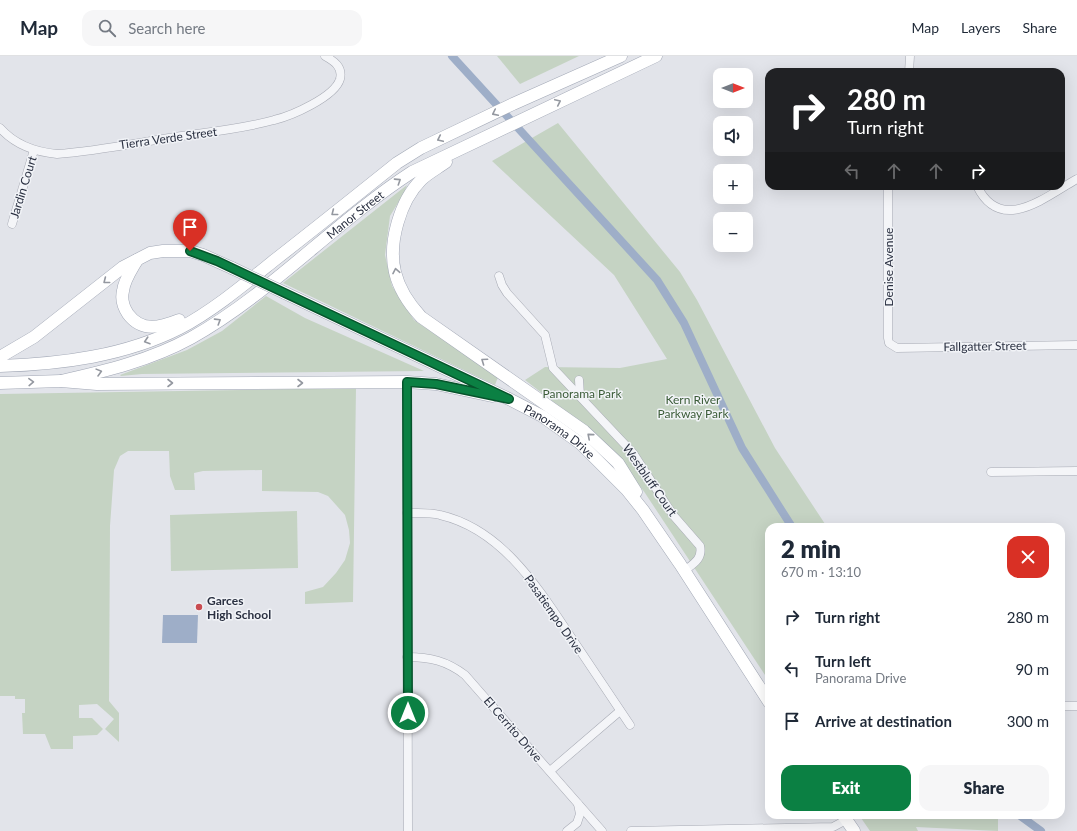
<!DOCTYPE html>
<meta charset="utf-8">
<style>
:root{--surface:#fff;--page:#f6f6f7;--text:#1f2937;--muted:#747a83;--line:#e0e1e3;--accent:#0b8043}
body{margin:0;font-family:Lato,sans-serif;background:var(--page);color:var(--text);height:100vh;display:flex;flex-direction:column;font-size:15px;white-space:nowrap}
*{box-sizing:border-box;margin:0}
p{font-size:13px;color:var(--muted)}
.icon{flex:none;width:22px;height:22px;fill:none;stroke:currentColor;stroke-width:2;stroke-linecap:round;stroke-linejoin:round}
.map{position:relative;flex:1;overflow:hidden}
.sheet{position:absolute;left:765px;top:467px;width:300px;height:296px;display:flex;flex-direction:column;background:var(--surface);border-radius:12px;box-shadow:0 4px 16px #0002}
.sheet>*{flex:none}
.top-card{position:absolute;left:765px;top:12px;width:300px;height:122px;border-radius:12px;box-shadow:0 4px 16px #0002;background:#202124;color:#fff;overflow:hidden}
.needle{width:26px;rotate:90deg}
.buttons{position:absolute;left:713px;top:12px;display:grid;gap:8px}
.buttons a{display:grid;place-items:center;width:40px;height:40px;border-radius:8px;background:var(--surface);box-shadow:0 4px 16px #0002;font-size:20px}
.pin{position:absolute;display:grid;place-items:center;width:34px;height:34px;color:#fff;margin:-41px -17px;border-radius:50% 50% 50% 0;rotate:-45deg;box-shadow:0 0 4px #0007}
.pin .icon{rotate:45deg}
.me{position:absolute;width:44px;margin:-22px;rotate:0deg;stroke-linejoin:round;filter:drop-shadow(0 0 3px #0008)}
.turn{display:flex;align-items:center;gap:14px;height:84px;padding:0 16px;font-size:18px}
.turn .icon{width:52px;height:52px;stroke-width:2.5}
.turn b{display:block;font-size:28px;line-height:34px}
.lanes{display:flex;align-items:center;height:38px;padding:0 16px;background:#0003;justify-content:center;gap:20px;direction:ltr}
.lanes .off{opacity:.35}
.round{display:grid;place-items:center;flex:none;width:42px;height:42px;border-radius:12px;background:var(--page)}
.head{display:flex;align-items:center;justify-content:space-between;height:68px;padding:0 16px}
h1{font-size:24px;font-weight:800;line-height:30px}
.action{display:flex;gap:8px;margin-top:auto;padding:8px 16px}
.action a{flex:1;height:46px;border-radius:12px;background:var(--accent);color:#fff;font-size:16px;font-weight:800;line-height:46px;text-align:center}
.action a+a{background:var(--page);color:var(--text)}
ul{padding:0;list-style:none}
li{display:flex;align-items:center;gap:12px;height:52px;padding:0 16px}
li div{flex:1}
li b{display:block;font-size:15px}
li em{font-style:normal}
header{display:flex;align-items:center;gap:24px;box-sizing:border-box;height:56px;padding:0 20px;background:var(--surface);border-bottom:1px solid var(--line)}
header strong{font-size:19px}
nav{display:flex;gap:22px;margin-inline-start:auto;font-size:14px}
.search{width:280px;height:36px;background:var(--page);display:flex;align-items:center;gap:10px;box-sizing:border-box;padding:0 14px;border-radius:12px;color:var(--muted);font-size:15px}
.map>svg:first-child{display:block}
.green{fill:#c5d3c3}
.water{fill:#9eaec8}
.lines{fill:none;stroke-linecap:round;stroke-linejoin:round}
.canal{stroke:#9eaec8;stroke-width:8}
.street-casing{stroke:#a7aab4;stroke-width:9}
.primary-casing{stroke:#a1a7b5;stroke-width:13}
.street{stroke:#f4f5f8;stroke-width:8}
.primary{stroke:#fff;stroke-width:12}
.primary-bridge-casing{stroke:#a1a7b5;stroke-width:13;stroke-linecap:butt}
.primary-bridge{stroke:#fff;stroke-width:12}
.oneway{stroke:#9498a0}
.route-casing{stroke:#07532c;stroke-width:10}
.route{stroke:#0b8043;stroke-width:7}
.poi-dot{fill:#c94c51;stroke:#f1f3f7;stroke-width:1.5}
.labels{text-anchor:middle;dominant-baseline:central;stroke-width:3;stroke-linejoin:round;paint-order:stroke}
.street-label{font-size:12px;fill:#2a3041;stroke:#f1f3f7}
.park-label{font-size:12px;fill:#3b5c38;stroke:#f1f3f7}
.poi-label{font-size:12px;font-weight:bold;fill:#2a3041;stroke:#f1f3f7;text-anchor:start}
</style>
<header>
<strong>Map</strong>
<div class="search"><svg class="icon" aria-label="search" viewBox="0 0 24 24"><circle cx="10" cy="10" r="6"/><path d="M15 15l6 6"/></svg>Search here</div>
<nav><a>Map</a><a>Layers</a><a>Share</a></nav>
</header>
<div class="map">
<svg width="1077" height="775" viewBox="0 0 1077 775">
<rect width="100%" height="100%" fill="#e2e4ea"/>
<g class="green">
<polygon points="497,0 579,0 520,28"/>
<polygon points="558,67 680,216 697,244 775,392 827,471 769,471 769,625 645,437 619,402 600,382 525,324 545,311 620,312 667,303 614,219 492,105"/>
<polygon points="407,129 404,137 390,160 385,199 392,230 414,264 498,321 495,329 283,227"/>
<polygon points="266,240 305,262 424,315 142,318 121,320 120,319 187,294 222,275"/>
<polygon points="356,332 353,546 305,548 305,536 323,531 336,517 345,504 350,487 349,474 345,459 328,440 318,436 262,435 262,414 203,415 194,417 195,434 175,434 170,420 169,395 128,395 120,400 114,414 110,470 109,645 119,657 119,686 105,673 114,663 97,648 79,649 79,662 92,662 103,673 97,679 73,680 73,693 51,693 45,678 23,678 22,657 25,657 25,643 15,643 15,640 0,640 0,338"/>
<polygon points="297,455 298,512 171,515 170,459"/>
<polygon points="859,759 998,759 998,775 916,771 918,775 870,775"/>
</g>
<polygon class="water" points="163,559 198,559 197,587 162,587"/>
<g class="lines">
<g class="canal">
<polyline points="452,0 657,224 684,267 742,392 792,471"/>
<polyline points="1019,759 1041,775"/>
</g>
<g class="street-casing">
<g id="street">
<polyline points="909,16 910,0"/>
<path d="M0 72C15 89 35 96 57 98 97 95 136 87 175 81 208 76 242 73 274 64 291 60 335 41 340 23 343 11 334 5 325 0"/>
<polyline points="888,130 888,282 889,287 897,292 1077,289"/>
<path d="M977 130C1001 179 1045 141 1077 123"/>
<polyline points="12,168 34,94"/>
<path d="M499 220 502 229 507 237 545 279 553 312 633 397 673 459 700 490C703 503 693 508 684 515"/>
<polyline points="579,324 580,340"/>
<polyline points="407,326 408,775"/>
<polyline points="991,416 1077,415"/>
<path d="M407 457C418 457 429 456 440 459 501 473 537 530 569 578 589 608 610 639 630 669"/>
<path d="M407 601C430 601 447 605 465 619L602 775"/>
<polyline points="1061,650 1077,650"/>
<polyline points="550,715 620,655"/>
<polyline points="567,775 577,767 580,758 578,748"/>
<polyline points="631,775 833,771 846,764"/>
</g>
</g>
<g class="primary-casing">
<g id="primary">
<path d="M446 106C438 112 428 117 421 124 400 145 388 187 395 216 399 233 409 248 421 261L584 375 618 407 636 436"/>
<path d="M137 204C132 213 124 224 123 235 121 243 124 252 128 258 142 277 161 271 179 264"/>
<path id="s1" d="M285 237 509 343 542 360 580 387 627 434 643 454 680 508 769 646"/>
<polyline points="0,301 34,281 123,211 150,197 163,195 190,195 203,199 232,212"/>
<path d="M0 310C61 308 125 300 180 272 214 254 246 227 276 203 317 171 357 139 397 107L421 92 513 48 621 0"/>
<path id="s2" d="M61 325C106 315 151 304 191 282 270 238 335 166 412 116L656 0"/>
<polyline points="0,327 61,325 97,328 407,326 436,328 492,340"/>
<polyline points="843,759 854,775"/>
</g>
</g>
<use href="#street" class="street"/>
<use href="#primary" class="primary"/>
<g class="primary-bridge-casing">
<polyline id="primary-bridge" points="232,212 285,237"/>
</g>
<use href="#primary-bridge" class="primary-bridge"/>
</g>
<defs><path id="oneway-chevron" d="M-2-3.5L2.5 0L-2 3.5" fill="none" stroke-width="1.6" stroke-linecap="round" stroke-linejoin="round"/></defs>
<g class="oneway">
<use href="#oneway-chevron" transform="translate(558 46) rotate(-25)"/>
<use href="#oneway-chevron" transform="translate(495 57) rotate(154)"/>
<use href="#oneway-chevron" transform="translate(440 83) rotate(155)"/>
<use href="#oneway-chevron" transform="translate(398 125) rotate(-33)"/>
<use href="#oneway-chevron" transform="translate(334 157) rotate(142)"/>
<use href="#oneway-chevron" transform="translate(396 215) rotate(-101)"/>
<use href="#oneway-chevron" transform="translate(106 225) rotate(142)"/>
<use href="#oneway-chevron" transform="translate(218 265) rotate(-32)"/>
<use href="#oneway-chevron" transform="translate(147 285) rotate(162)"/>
<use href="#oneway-chevron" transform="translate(484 305) rotate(-145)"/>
<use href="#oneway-chevron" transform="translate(99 316) rotate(-15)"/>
<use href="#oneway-chevron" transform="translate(31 326) rotate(-2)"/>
<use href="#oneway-chevron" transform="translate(170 327)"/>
<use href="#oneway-chevron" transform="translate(300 327)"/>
<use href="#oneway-chevron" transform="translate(590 380) rotate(-139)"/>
</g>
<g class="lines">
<g class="route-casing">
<polyline id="route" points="190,195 217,205 509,343 436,328 407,326 408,657"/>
</g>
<use href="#route" class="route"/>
</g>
<circle class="poi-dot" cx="199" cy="551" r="4"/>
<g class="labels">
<g class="street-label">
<text transform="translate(168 82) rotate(-8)">Tierra Verde Street</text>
<text transform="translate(23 131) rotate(-73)">Jardin Court</text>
<text stroke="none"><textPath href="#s2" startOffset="343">Manor Street</textPath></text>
<text transform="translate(888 211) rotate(-90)">Denise Avenue</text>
<text transform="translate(985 290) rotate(-1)">Fallgatter Street</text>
<text stroke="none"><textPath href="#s1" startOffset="308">Panorama Drive</textPath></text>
<text transform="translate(650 424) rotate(55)">Westbluff Court</text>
<text transform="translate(554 558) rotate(55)">Pasatiempo Drive</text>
<text transform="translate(513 673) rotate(49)">El Cerrito Drive</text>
</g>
<g class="park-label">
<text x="582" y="337">Panorama Park</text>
<text x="693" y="343">Kern River<tspan x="693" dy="14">Parkway Park</tspan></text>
</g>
<g class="poi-label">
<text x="207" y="544">Garces<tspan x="207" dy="14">High School</tspan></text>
</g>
</g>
</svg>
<div class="buttons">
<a><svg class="needle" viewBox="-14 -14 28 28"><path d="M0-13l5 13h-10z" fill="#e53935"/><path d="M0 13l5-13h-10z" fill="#747a83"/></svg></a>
<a><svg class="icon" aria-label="sound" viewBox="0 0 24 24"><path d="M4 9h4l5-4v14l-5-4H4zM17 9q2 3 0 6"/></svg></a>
<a>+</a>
<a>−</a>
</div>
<div class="pin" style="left:190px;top:195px;background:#d93025"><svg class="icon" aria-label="arrive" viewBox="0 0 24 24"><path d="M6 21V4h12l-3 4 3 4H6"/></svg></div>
<svg class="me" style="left:408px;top:657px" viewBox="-20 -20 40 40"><circle r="17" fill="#0b8043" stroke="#fff" stroke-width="3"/><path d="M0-11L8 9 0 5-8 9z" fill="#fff"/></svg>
<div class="top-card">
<div class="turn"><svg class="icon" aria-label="right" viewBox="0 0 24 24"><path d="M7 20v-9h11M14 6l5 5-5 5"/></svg><div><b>280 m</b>Turn right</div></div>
<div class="lanes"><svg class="icon off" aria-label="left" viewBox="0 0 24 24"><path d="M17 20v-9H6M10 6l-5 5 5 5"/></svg><svg class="icon off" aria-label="ahead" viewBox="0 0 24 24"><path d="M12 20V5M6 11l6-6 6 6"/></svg><svg class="icon off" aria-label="ahead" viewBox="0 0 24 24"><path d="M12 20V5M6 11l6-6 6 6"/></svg><svg class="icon" aria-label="right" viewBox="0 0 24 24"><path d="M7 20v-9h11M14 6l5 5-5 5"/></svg></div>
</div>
<section class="sheet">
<div class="head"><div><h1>2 min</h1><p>670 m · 13:10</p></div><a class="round" style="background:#d93025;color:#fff"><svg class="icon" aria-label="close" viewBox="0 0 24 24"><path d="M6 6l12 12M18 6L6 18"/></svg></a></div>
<ul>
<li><svg class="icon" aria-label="right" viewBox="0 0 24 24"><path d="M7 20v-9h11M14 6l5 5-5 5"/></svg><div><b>Turn right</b></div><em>280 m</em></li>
<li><svg class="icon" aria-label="left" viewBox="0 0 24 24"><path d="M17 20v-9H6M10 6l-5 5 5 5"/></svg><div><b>Turn left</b><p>Panorama Drive</p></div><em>90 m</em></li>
<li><svg class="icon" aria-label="arrive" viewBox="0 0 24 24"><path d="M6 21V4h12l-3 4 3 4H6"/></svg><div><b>Arrive at destination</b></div><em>300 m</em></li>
</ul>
<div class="action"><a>Exit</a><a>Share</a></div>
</section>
</div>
